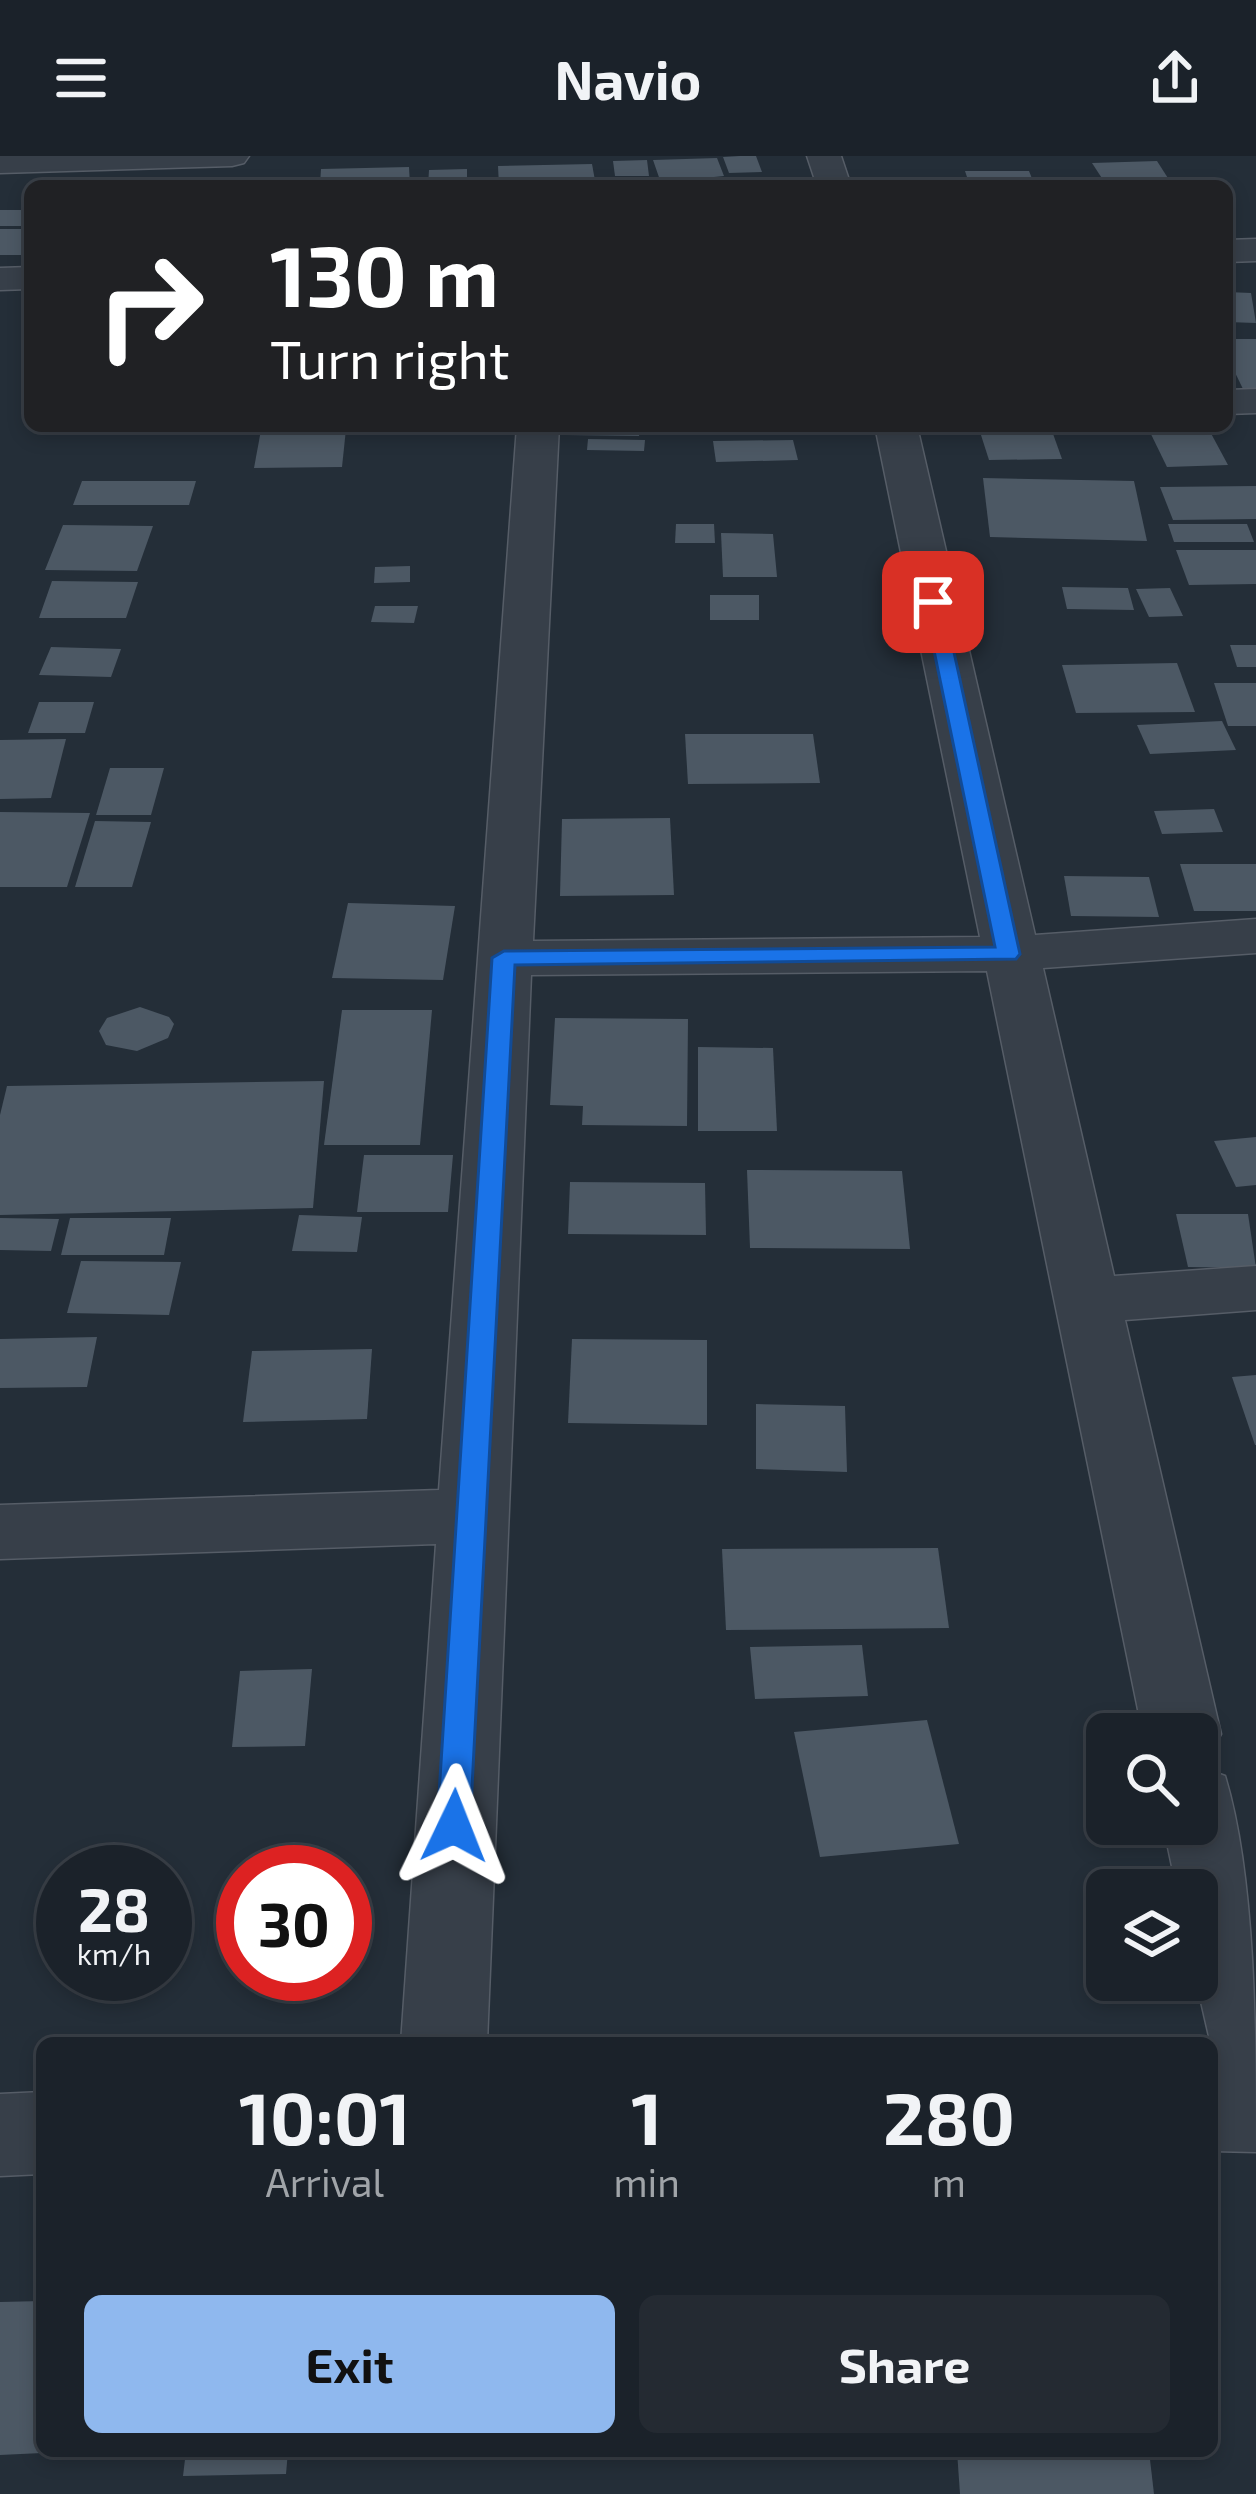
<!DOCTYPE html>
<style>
:root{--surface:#1b222a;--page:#242a32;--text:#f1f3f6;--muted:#a0a4a8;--line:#393f47;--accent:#8fb8ee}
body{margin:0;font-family:"Exo 2",sans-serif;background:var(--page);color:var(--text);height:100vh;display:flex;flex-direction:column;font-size:45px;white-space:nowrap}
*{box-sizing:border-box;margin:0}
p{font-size:39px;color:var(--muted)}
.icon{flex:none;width:66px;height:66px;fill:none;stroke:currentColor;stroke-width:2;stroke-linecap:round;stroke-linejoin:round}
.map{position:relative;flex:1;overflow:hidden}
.panel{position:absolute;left:36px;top:1881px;width:1182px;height:420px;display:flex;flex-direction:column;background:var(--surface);border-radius:18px;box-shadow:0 6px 18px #0003,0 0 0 3px var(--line)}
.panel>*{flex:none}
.banner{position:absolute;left:24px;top:24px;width:1209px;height:252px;border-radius:18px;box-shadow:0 6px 18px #0003,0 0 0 3px var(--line);background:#202124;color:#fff;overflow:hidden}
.controls{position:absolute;left:1086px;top:1557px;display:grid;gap:24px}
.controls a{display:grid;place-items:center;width:132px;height:132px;border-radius:18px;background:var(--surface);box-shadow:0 6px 18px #0003,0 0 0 3px var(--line);font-size:60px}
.speed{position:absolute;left:36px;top:1689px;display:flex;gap:24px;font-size:60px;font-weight:700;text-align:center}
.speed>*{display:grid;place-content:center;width:156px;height:156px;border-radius:50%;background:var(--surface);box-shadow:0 6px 18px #0003,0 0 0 3px var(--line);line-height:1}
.speed small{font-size:30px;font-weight:400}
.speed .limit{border:18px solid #d22;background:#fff;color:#111}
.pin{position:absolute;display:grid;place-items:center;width:102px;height:102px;color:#fff;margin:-51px;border-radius:24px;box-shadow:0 6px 18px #0006}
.me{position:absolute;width:132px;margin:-66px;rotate:2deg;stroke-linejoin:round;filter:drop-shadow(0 0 9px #0008)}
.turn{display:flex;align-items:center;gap:42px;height:252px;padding:0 48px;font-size:54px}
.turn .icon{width:156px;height:156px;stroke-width:2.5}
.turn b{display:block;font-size:84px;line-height:102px}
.eta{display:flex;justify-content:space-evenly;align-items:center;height:204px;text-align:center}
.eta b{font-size:72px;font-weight:700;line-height:84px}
.cta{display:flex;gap:24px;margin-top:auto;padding:24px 48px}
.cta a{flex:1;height:138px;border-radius:18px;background:var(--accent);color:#111;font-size:48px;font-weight:700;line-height:138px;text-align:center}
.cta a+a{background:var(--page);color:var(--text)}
header{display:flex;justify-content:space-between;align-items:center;height:156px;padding:0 48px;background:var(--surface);font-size:54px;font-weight:700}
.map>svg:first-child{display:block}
.building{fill:#4c5864}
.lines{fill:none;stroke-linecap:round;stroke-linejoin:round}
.minor-casing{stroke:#565d67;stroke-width:3}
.minor{fill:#373f49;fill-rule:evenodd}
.route{fill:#1a73e8;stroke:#114b97;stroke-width:3}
</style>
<header><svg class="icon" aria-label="menu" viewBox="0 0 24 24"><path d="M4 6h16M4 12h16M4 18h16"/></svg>Navio<svg class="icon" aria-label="share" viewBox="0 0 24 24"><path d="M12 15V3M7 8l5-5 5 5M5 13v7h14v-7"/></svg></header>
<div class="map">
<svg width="1256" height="2338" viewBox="0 0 1256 2338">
<rect width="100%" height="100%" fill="#242e38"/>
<g class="building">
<polygon points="740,0 756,0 762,16 729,17 723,1"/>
<polygon points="717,2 724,20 714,21 717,30 662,30 653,4"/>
<polygon points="647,4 649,20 615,20 613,5"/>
<polygon points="1157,5 1173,30 1107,30 1092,7"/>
<polygon points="592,8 596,30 499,30 498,10"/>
<polygon points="409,11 410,30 320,30 321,13"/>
<polygon points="467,13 467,30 428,30 429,14"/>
<polygon points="965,15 1029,15 1035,30 970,30"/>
<rect x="0" y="54" width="30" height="16"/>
<polygon points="0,73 30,73 25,99 0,99"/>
<polygon points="1227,136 1251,137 1256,167 1227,166"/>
<polygon points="1227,183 1256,183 1256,233 1243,233 1227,200"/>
<polygon points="566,270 640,270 639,280 565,279"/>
<rect x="678" y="270" width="110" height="5"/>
<polygon points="1147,270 1207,270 1228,309 1167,311"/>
<polygon points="346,273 342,311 254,312 261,274"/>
<polygon points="1052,275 1062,303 989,304 980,276"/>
<polygon points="588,283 645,284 644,295 587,294"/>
<polygon points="793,284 798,304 716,306 713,285"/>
<polygon points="983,322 1134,325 1147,385 990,381"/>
<polygon points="82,325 196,325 189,349 73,349"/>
<polygon points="1256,330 1256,363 1173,364 1160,331"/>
<polygon points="676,368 714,368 715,387 675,387"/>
<polygon points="1168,368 1247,368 1254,386 1174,386"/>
<polygon points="63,369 153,370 137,415 45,414"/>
<polygon points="721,377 773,378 777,421 723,421"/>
<polygon points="1176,394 1256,394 1256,428 1189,429"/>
<polygon points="410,410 410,426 374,427 375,411"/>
<polygon points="52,425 138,426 126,462 39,462"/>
<polygon points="1062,431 1128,432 1134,454 1067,453"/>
<polygon points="1170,432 1183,460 1149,461 1136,433"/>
<rect x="710" y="439" width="49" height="25"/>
<polygon points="375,450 418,450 414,467 371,466"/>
<polygon points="1230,489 1256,489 1256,511 1237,511"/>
<polygon points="51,491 121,493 111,521 39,519"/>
<polygon points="1177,507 1195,556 1076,557 1062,509"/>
<polygon points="1214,527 1256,527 1256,570 1228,570"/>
<polygon points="39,546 94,546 85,577 28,577"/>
<polygon points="1222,565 1236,594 1150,598 1137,569"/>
<polygon points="685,578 813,578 820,627 688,628"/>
<polygon points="66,583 51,642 0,643 0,584"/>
<polygon points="110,612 164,612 151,659 96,659"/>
<polygon points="1214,653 1223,676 1162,678 1154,655"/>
<polygon points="0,656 90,657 67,731 0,731"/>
<polygon points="670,662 674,739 560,740 562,663"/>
<polygon points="95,665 151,666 132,731 75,731"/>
<polygon points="1180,708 1256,708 1256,755 1194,755"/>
<polygon points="1064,720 1149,721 1159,761 1071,760"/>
<polygon points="348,747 455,750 443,824 332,822"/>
<polygon points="140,851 169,861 174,868 168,882 137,895 106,889 99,875 107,862"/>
<polygon points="342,854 432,854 420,989 324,989"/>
<polygon points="555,862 688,863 687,970 582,969 583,950 550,949"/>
<polygon points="698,891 773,892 777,975 698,975"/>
<polygon points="324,925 313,1052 0,1059 0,959 7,930"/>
<polygon points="1256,981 1256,1029 1236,1031 1214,985"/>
<polygon points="364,999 453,999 448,1056 357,1056"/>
<polygon points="747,1014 902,1015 910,1093 750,1092"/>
<polygon points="570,1026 705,1027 706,1079 568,1078"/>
<polygon points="1176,1058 1248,1058 1256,1112 1188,1111"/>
<polygon points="299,1059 362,1061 357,1096 292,1095"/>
<polygon points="0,1062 59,1063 51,1095 0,1094"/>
<polygon points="70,1062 171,1062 164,1099 61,1099"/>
<polygon points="81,1105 181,1106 169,1159 67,1157"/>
<polygon points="97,1181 87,1231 0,1232 0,1183"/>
<polygon points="572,1183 707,1184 707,1269 568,1267"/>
<polygon points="372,1193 367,1263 243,1266 252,1195"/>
<polygon points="1256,1219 1256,1289 1255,1289 1232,1221"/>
<polygon points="756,1248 845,1250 847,1316 756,1313"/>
<polygon points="938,1392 949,1472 726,1474 722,1393"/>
<polygon points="862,1489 868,1540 755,1543 750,1491"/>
<polygon points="312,1513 305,1590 232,1591 240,1515"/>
<polygon points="927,1564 959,1688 820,1701 794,1576"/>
<polygon points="42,2145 42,2297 0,2299 0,2146"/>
<polygon points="186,2295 288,2295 286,2318 183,2320"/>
<polygon points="957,2295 1149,2295 1154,2338 960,2338"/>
</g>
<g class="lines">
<g class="minor-casing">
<g id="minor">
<polygon points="0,0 249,0 244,7 232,10 0,17"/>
<polygon points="807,0 841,0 851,30 817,30"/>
<polygon points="1256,83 1256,105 1227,106 1227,84"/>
<polygon points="30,111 30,133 0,134 0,112"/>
<polygon points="1256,233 1256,257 1227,258 1227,234"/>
<polygon points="517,270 559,270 533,785 980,781 875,270 917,270 1035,779 1256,763 1256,797 1043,812 1114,1120 1256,1110 1256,1154 1125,1164 1221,1578 1209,1600 1197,1604 1197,1578 1143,1578 987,815 531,819 487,1887 401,1887 436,1388 0,1403 0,1349 439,1334"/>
<path d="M1197 1610 1225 1620C1256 1721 1256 1884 1256 1996L1212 1995V1915H1217L1196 1824 1197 1734H1177L1163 1668H1197Z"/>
<polygon points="42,1936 42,2018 0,2020 0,1938"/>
</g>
</g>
<use href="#minor" class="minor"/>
</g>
<polygon class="route" points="933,440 943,446 1020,798 1016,803 515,809 470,1670 465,1680 454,1684 442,1680 437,1670 492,802 504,795 995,791 924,446"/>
</svg>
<div class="controls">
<a><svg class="icon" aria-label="search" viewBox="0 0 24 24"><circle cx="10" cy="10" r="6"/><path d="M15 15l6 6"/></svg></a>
<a><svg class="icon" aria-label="layers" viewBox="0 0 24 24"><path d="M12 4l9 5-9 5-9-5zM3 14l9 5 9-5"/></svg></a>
</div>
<div class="speed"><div>28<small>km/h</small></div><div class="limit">30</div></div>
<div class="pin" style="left:933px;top:446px;background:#d93025"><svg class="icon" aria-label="arrive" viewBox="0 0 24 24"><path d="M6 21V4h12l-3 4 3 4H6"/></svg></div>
<svg class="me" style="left:454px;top:1670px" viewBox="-20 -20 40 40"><path d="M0-17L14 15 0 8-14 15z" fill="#1a73e8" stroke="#fff" stroke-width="4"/></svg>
<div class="banner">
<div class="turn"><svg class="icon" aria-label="right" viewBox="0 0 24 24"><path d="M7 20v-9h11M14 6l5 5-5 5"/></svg><div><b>130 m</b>Turn right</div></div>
</div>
<section class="panel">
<div class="eta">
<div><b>10:01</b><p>Arrival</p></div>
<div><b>1</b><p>min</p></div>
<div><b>280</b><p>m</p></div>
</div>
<div class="cta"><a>Exit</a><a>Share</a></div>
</section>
</div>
